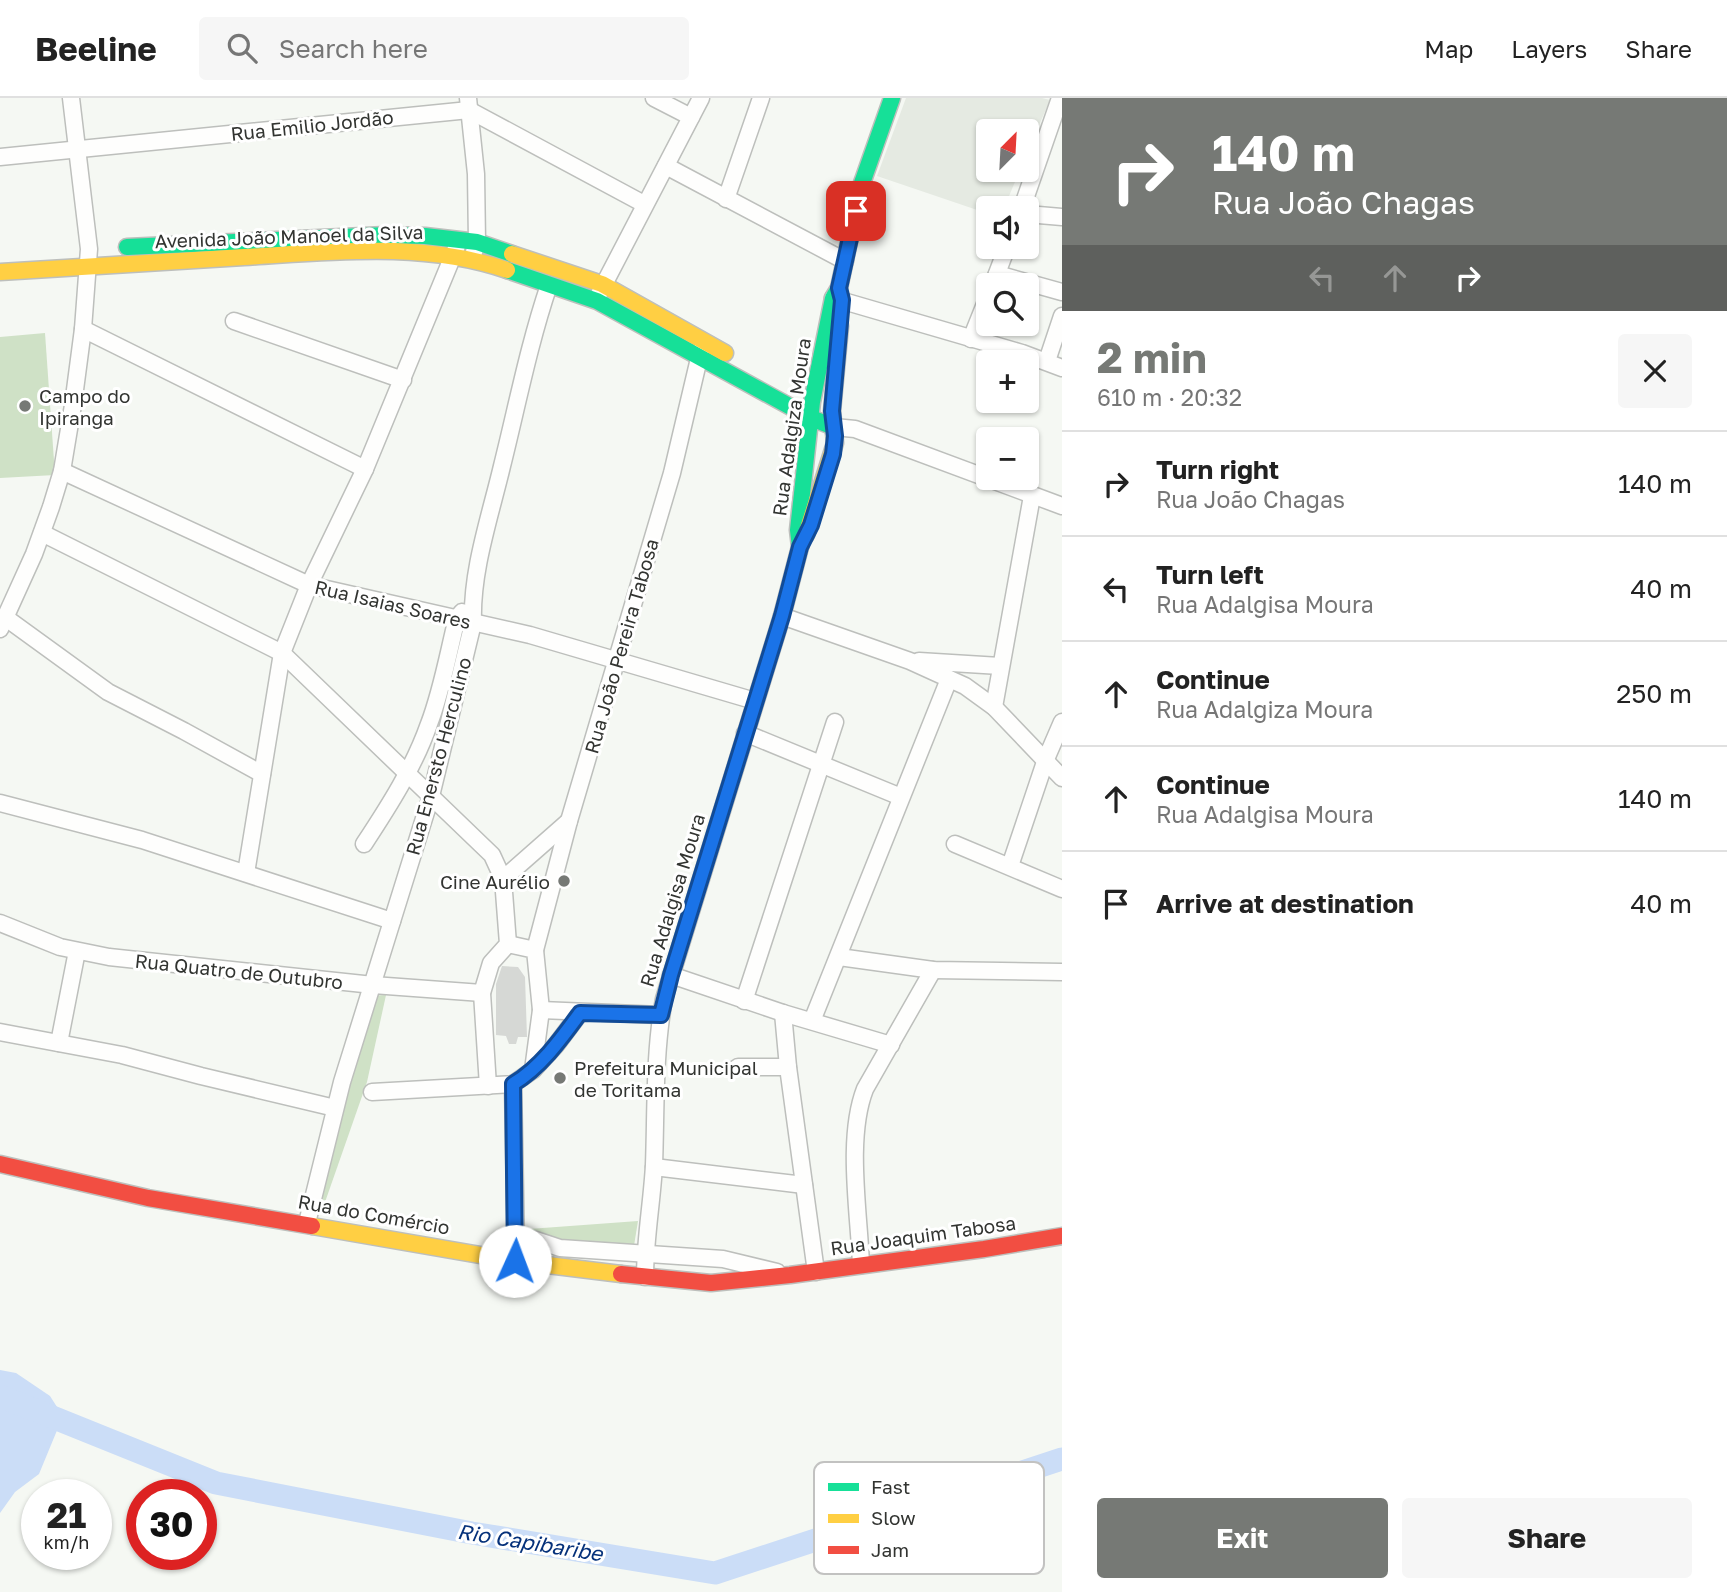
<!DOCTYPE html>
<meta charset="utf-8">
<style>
:root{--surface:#fff;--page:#f6f6f6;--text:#222;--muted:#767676;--line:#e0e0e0;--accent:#767975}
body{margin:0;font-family:"Golos Text",sans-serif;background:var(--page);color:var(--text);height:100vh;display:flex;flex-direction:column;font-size:26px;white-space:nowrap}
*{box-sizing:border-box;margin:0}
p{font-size:23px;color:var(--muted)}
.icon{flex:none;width:38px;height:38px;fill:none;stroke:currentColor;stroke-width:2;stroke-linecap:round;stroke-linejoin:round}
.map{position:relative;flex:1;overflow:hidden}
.panel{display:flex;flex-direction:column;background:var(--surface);width:665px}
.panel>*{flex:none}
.hud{background:#767975;color:#fff;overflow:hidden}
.needle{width:46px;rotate:24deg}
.controls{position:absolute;left:976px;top:21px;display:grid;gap:14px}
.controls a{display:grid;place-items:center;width:63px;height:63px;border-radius:7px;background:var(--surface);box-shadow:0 2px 5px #0004;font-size:35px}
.speed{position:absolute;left:21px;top:1381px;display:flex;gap:14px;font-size:35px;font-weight:700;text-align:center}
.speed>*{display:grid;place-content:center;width:91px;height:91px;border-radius:50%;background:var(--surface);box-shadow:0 2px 5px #0004;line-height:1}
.speed small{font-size:18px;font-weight:400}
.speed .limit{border:10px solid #d22;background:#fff;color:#111}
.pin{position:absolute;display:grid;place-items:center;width:60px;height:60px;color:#fff;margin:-30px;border-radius:14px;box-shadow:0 4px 10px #0006}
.me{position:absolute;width:77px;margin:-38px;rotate:2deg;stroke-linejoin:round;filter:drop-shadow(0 0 5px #0008)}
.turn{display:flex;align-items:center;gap:24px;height:147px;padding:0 35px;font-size:32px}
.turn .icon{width:91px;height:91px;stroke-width:2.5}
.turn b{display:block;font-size:49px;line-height:60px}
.lanes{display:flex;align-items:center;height:66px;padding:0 35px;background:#0003;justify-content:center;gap:35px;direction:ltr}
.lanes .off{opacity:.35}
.round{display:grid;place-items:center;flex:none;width:74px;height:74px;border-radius:7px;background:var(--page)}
.headline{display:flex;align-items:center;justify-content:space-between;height:119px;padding:0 35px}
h1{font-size:42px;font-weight:700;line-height:52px;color:var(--accent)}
.primary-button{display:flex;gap:14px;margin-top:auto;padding:14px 35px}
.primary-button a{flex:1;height:80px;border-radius:7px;background:var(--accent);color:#fff;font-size:28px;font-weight:700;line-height:80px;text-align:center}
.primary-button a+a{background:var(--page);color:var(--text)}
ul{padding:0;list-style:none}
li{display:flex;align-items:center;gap:21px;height:105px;padding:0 35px;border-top:2px solid var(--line)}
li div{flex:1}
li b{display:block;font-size:26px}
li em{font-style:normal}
header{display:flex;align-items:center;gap:42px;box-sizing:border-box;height:98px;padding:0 35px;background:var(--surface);border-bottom:2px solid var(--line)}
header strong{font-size:33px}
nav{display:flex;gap:38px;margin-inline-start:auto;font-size:24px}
.search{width:490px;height:63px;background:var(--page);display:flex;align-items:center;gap:18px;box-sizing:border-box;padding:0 24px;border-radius:7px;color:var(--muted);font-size:26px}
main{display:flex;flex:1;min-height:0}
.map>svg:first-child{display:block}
.built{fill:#e5eae2}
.green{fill:#cfe1c6}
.water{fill:#cbddf7}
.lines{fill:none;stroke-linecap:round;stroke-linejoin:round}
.river{stroke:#cbddf7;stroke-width:23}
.building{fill:#d6d8d5}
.street-casing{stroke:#bdbfbc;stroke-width:19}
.fast-casing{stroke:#bdbfbc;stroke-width:19}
.slow-casing{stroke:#bdbfbc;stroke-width:19}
.jam-casing{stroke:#bdbfbc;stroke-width:19}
.street{stroke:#fefefd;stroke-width:16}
.fast{stroke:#16e098;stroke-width:16}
.slow{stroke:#ffcf43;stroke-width:16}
.jam{stroke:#f24e42;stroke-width:16}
.route-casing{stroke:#114b97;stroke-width:18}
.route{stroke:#1a73e8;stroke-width:12}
.poi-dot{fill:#767975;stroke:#fff;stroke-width:2.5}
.labels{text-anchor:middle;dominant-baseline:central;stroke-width:6;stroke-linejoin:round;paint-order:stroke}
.street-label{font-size:19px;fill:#323431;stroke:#fff}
.poi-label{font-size:19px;fill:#323431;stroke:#fff;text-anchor:start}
.water-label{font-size:21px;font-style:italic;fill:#05317a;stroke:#fff}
.key{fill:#fff;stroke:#c2c2c1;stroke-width:2}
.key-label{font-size:19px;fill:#323431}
</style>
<header>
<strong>Beeline</strong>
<div class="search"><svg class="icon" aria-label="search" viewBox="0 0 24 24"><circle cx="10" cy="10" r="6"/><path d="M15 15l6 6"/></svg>Search here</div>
<nav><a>Map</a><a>Layers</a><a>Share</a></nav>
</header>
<main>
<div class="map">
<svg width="1062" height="1494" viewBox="0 0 1062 1494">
<rect width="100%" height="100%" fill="#f5f8f3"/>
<polygon class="built" points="906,0 1042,0 1050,2 1027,55 1027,33 989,33 989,72 1020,72 1004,110 989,110 989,116 877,78"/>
<g class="green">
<polygon points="45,235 55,377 0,380 0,239"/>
<polygon points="386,897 367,984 324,1107 309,1103 362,898"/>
<polygon points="638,1123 632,1160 529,1151 529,1131"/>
</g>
<polygon class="water" points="0,1272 16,1275 50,1298 57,1309 58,1330 39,1376 15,1394 0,1415"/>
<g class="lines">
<polyline class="river" points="0,1298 216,1385 472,1435 715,1475 1062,1361"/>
</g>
<polygon class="building" points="502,868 518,869 525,879 527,939 518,939 516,946 509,946 506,938 496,937 496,886"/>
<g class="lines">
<g class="street-casing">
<g id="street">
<polyline points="468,0 476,76 477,144 474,154"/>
<polyline points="654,0 691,19"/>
<polyline points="0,59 469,12 644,106"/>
<polyline points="666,68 845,163"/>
<polyline points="726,101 761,0"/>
<polyline points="1022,110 1060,0"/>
<polyline points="1027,116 1062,119"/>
<polyline points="997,176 1062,194"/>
<polyline points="993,186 1007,149"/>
<polyline points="600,194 701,0"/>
<polyline points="833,200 1022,255 1062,270"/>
<polyline points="234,223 403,282"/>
<polyline points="83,231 365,371"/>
<polyline points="971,241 989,196"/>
<polyline points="1047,263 1062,218"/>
<polyline points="834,329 855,331 1062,408"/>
<polyline points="62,373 309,487 530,537 755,603"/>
<polyline points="42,435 282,555 492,757 503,781 508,846 491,865 482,895 488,988"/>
<polyline points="782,518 910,563 965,588 994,609 1062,680"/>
<polyline points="6,520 108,594 184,633 262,676"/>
<polyline points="0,531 34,456 51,409 62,373 73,307 83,231 89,151 71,0"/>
<polyline points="919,563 1000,568"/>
<polyline points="994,609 1032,398"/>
<polyline points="745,635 901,699"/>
<polyline points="0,705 142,742 392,823"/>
<path d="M364 746C389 708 414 669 429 626 442 592 448 556 457 520L462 514"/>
<polyline points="955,746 1062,791"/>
<polyline points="1010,768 1046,661 1062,624"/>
<polyline points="246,775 282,555 309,487 365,371 457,148"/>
<polyline points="503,781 569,723"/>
<polyline points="0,825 60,849 109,859 373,887 482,895"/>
<polyline points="508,846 535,852 541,912 533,972"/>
<polyline points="535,852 569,723 672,375 701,252"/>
<polyline points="839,859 933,872 1062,874"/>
<polyline points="671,877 783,915 891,947"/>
<polyline points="744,903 835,624"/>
<polyline points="541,912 661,917"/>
<polyline points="783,915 788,969 816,1174"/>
<polyline points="812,923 949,581"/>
<polyline points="0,934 122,957 201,978 335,1010"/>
<polyline points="59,945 77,853"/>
<polyline points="738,969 788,969"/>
<polyline points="513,986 516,1150"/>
<polyline points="372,994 513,986 533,972 556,947 580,915"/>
<polyline points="654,1069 804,1087"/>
<path d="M307 1125 342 984 431 698 473 525C471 473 490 419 502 368 517 308 529 246 549 187"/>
<polyline points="516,1140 536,1142 560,1150 723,1161 777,1174"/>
<path d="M861 1167C859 1114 846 1040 865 991L933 872"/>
<path d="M645 1179C645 1141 652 1104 654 1067 656 1012 654 955 664 901L782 518 800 449"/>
</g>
</g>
<g class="fast-casing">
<g id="fast">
<polyline points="127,149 386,137 425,138 477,144 512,156"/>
<polyline points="507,172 597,203 811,320 834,329"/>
<polyline points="800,449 798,432 812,304 833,200 839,190 861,88 892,0"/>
</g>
</g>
<g class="slow-casing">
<g id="slow">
<polyline points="512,156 602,186 725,255"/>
<path d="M0 174C81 169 163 164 244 159 332 154 422 143 507 172"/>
<polyline points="806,437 835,345 832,313 840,228"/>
<polyline points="312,1128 515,1163 621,1176"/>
</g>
</g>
<g class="jam-casing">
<g id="jam">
<polyline points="0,1066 148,1100 312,1128"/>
<polyline points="621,1176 711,1185 790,1177 984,1151 1062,1138"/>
</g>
</g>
<use href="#street" class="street"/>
<use href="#fast" class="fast"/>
<use href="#slow" class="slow"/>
<use href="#jam" class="jam"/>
</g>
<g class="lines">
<g class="route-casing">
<path id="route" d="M515 1163 513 986C541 969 561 941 580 915L661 917 671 877 782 518 800 449 811 427 833 356 835 338 832 313 842 202 839 190 856 113"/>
</g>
<use href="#route" class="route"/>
</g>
<g class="poi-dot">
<circle cx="25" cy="308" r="7"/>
<circle cx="564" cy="783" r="7"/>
<circle cx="560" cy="980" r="7"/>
</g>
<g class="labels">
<g class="street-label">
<text transform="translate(312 27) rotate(-6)">Rua Emilio Jordão</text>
<text transform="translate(289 138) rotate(-2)">Avenida João Manoel da Silva</text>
<text transform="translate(791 329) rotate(-82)">Rua Adalgiza Moura</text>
<text transform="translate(393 506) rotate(13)">Rua Isaias Soares</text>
<text transform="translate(621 548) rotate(-74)">Rua João Pereira Tabosa</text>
<text transform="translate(438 658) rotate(-75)">Rua Enersto Herculino</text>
<text transform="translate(672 802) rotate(-73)">Rua Adalgisa Moura</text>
<text transform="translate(239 873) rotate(6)">Rua Quatro de Outubro</text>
<text transform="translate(374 1116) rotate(10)">Rua do Comércio</text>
<text transform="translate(923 1137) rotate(-8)">Rua Joaquim Tabosa</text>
</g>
<g class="poi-label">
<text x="39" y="297">Campo do<tspan x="39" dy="22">Ipiranga</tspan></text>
<text x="550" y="783" text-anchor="end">Cine Aurélio</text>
<text x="574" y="969">Prefeitura Municipal<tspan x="574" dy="22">de Toritama</tspan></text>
</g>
<g class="water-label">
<text transform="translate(530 1444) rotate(9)">Rio Capibaribe</text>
</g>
</g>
<rect x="814" y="1364" width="230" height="112" rx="10" class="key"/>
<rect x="828" y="1385" width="31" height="8" fill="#16e098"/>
<rect x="828" y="1416" width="31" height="9" fill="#ffcf43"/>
<rect x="828" y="1448" width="31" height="8" fill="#f24e42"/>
<g class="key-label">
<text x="871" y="1396">Fast</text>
<text x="871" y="1427">Slow</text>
<text x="871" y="1459">Jam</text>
</g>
</svg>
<div class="controls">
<a><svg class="needle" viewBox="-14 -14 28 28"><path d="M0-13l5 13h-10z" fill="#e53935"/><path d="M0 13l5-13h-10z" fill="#767676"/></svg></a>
<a><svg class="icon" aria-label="sound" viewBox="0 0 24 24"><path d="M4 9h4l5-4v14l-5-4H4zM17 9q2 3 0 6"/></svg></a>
<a><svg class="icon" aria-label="search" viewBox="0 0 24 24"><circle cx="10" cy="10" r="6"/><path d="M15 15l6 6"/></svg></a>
<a>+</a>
<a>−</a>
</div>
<div class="speed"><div>21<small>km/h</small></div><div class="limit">30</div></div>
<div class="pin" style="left:856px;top:113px;background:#d93025"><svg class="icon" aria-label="arrive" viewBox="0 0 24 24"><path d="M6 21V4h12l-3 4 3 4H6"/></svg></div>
<svg class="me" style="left:515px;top:1163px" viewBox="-20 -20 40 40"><circle r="19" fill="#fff"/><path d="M0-13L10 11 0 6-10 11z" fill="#1a73e8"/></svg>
</div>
<section class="panel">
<div class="hud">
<div class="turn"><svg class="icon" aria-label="right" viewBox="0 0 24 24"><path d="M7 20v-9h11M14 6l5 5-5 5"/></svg><div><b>140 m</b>Rua João Chagas</div></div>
<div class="lanes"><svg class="icon off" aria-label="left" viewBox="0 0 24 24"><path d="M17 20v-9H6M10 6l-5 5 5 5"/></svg><svg class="icon off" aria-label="ahead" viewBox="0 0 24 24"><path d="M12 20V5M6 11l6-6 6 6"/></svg><svg class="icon" aria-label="right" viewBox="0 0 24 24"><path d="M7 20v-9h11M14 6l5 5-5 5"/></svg></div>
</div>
<div class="headline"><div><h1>2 min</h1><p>610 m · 20:32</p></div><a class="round"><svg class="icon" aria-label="close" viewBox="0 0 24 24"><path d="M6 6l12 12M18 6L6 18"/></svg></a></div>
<ul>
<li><svg class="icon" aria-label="right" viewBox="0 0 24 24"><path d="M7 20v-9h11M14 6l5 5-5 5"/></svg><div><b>Turn right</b><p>Rua João Chagas</p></div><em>140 m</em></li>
<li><svg class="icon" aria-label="left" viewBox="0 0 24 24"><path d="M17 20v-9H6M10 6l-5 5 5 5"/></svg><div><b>Turn left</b><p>Rua Adalgisa Moura</p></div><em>40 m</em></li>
<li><svg class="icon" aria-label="ahead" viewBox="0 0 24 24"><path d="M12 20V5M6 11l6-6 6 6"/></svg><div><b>Continue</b><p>Rua Adalgiza Moura</p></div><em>250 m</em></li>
<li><svg class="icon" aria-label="ahead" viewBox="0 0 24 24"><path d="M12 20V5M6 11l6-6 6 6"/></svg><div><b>Continue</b><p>Rua Adalgisa Moura</p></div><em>140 m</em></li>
<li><svg class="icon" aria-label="arrive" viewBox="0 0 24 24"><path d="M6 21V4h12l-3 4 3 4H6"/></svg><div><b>Arrive at destination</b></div><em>40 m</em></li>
</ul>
<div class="primary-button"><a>Exit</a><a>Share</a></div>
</section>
</main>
